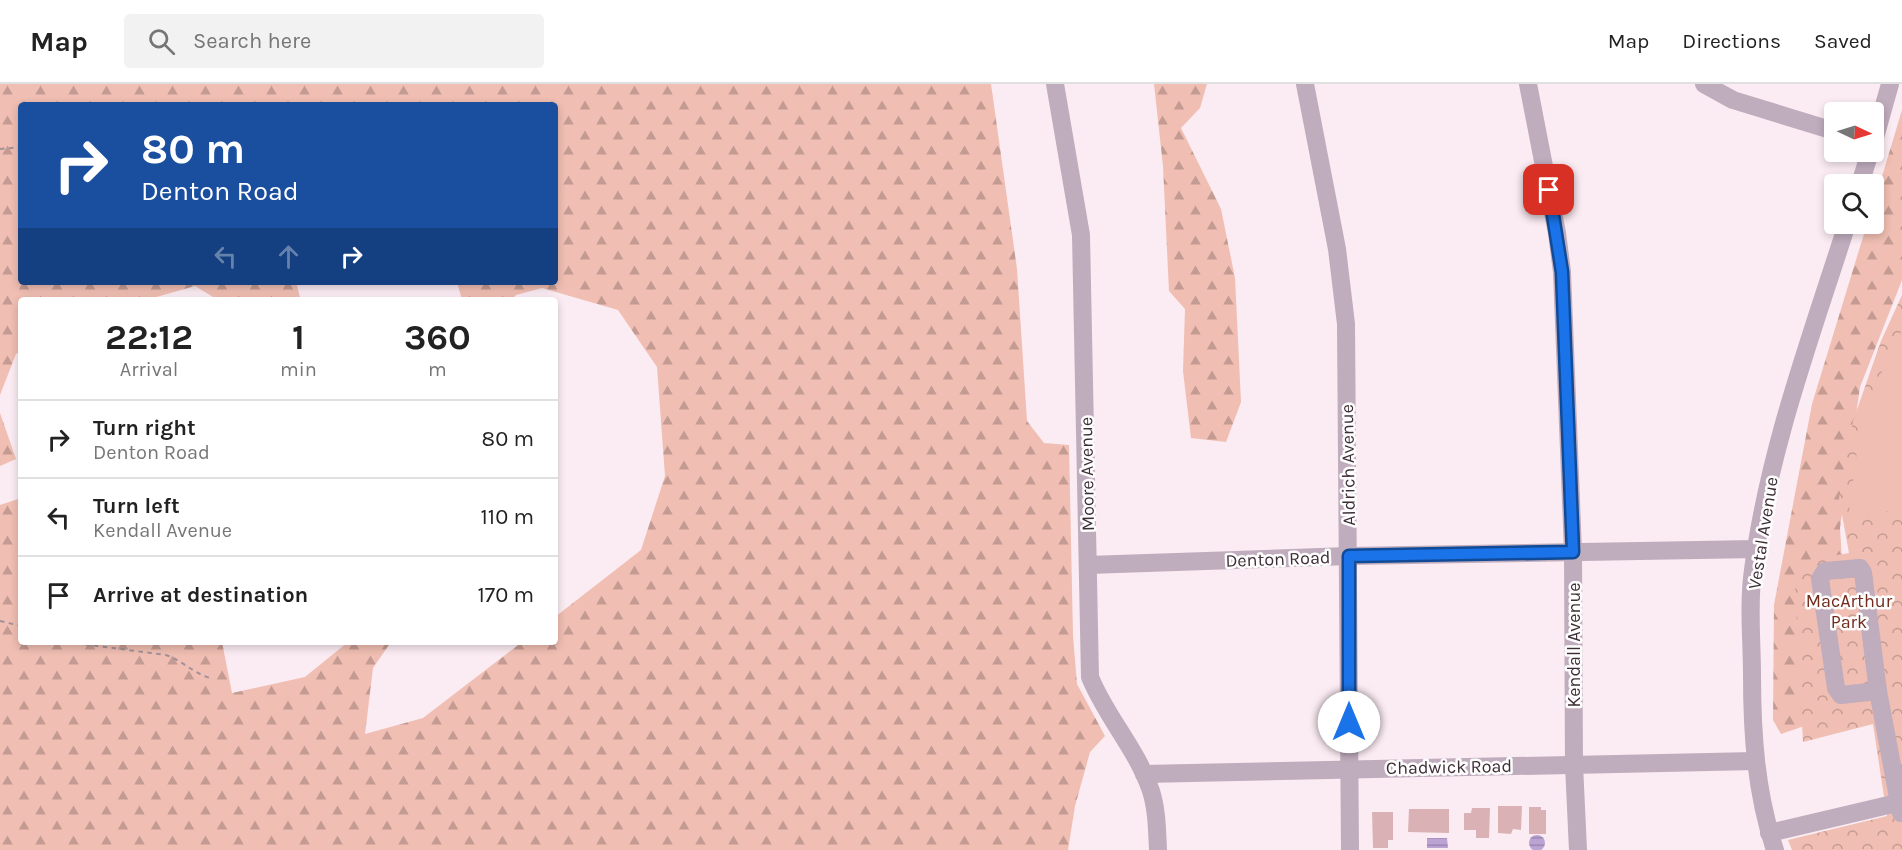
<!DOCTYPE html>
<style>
:root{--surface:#fff;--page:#f2f2f2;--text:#222;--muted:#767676;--line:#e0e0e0}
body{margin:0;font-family:Karla,sans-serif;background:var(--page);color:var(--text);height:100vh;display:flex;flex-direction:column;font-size:22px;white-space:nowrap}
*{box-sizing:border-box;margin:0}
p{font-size:20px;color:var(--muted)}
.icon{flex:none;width:33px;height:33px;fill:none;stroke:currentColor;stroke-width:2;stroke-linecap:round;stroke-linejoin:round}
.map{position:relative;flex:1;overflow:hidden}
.details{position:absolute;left:18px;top:213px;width:540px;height:348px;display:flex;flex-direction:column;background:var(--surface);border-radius:6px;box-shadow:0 3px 9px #0003}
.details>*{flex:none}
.hud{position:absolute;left:18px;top:18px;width:540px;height:183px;border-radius:6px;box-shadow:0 3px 9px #0003;background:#1a4fa0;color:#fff;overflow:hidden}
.needle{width:39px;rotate:94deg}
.fabs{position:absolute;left:1824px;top:18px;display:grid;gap:12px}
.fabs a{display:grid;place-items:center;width:60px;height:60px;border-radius:6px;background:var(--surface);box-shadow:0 3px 9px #0003;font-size:30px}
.pin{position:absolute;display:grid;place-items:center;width:51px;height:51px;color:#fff;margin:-26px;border-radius:12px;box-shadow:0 3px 9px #0006}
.me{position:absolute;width:66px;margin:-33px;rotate:0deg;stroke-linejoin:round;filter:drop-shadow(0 0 4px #0008)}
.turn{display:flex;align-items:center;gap:21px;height:126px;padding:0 24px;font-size:27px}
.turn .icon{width:78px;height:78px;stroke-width:2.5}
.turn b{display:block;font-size:42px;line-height:51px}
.lanes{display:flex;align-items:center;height:57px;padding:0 24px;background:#0003;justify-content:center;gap:30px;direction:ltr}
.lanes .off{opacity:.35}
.eta{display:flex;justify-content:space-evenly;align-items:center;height:102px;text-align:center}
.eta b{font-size:36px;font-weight:700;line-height:42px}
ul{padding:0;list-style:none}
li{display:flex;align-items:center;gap:18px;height:78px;padding:0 24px;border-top:2px solid var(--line)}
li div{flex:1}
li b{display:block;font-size:22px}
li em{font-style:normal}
header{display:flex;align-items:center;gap:36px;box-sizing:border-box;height:84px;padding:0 30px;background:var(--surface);border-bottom:2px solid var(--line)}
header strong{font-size:28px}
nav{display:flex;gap:33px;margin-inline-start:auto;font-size:21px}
.search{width:420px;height:54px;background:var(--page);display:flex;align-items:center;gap:15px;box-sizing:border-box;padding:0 21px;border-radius:6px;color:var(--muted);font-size:22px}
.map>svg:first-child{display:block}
.forest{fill:url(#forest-firs)}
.park{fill:url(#park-crowns)}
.pitch{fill:#f0beb2}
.water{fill:url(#water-rules)}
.building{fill:#dab2b5}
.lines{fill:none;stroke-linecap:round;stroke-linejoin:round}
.path{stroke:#a19198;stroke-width:2;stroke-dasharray:4.5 4.5;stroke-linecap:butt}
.minor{stroke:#bfacbd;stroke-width:18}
.route-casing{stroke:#114b97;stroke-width:15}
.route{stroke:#1a73e8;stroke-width:10}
.labels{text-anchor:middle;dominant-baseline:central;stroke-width:5;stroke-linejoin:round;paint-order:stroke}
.street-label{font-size:18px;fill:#3d2e35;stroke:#fdfdfd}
.park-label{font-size:18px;fill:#722c1d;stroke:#fdfdfd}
</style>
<header>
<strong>Map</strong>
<div class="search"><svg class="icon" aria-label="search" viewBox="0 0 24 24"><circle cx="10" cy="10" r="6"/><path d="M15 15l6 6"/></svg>Search here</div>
<nav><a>Map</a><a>Directions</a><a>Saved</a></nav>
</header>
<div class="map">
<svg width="1902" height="766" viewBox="0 0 1902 766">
<defs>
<pattern id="forest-firs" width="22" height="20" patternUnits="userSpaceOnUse" patternTransform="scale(1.5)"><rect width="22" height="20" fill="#f0beb2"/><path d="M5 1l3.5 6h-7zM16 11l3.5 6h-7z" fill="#c49b92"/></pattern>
<pattern id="park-crowns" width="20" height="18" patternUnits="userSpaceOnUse" patternTransform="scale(1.5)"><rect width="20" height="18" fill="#f0beb2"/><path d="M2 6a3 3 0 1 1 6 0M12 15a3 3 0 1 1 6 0" fill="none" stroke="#c49b92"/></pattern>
<pattern id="water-rules" width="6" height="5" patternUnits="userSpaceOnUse" patternTransform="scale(1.5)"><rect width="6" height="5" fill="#bba4d4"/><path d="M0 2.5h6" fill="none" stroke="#9986ad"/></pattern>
</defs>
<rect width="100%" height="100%" fill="#fbebf2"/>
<g class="forest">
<polygon points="0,0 991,0 1017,185 1027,337 1044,359 1069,361 1073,552 1077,600 1105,652 1090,668 1075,722 1068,766 0,766 0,421 21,414 21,558 222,558 232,609 305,593 348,558 391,558 373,584 365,650 423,634 522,558 555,558 555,533 641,466 665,392 657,283 618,226 542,204 516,211 511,216 462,216 457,198 555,198 555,21 21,21 21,198 296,198 300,213 297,216 218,216 195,202 146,216 21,216 21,267 16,270 0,311"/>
<polygon points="1154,0 1207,0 1200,24 1181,44 1221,125 1235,194 1241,318 1226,358 1191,354 1183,287 1185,225 1169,207 1163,82"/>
<polygon points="1902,26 1902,196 1860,303 1840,444 1842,476 1810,640 1781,650 1773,636 1774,521 1812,320 1867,140 1874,140 1874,119"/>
<polygon points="0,329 16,375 0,382"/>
</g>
<polygon class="park" points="1902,211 1902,766 1792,766 1788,756 1887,732 1873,640 1803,658 1795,501 1802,477 1849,469 1839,414 1853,337 1881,257"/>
<polygon class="pitch" points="1902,246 1902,424 1848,435 1862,329"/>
<g class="water">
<circle cx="1537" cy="759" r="8"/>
<polygon points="1427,754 1447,754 1448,764 1427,764"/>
</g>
<g class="building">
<polygon points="1498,722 1522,722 1521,746 1513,745 1511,750 1498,749"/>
<polygon points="1529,723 1541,723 1541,726 1546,726 1546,750 1529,750"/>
<polygon points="1472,724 1490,724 1489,754 1476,754 1476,746 1464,746 1464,729 1471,729"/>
<polygon points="1409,725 1449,725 1449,749 1408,748"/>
<polygon points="1372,728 1393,728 1393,756 1388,756 1388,764 1373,764"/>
</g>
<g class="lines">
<g class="path">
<polyline points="0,65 21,63"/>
<polyline points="0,537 21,542"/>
<path d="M67 558 166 571C183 577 193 589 210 594"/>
</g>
<g class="minor">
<path d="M1055 0 1081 151 1090 593C1106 633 1137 665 1151 707 1157 726 1157 746 1158 766"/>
<polyline points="1305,0 1337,165 1346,240 1350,766"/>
<polyline points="1528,0 1557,149 1562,188 1573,468 1574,681 1578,766"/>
<polyline points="1704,0 1733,16 1834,47"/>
<polyline points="1874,57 1890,0"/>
<polyline points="1860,100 1870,68"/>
<polyline points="1088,481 1349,472 1756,465"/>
<polygon points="1860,484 1863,489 1878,607 1841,611 1836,604 1820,495 1825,487"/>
<polyline points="1878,607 1901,729"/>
<polyline points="1144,690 1755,677"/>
<polyline points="1769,749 1897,719"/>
<path d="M1775 766C1756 709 1752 651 1752 591 1752 557 1748 520 1753 486 1768 368 1811 253 1847 140"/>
</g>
</g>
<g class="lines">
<g class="route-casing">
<polyline id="route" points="1349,638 1349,472 1573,468 1562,188 1549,106"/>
</g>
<use href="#route" class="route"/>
</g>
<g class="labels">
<g class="street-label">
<text transform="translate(1348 381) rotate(-91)">Aldrich Avenue</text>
<text transform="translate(1087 390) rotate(-91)">Moore Avenue</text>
<text transform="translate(1763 449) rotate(-81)">Vestal Avenue</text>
<text transform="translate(1278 475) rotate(-2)">Denton Road</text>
<text transform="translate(1574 561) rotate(-90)">Kendall Avenue</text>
<text transform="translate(1449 683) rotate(-1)">Chadwick Road</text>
</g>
<g class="park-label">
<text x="1849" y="517">MacArthur<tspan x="1849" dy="21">Park</tspan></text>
</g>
</g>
</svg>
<div class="fabs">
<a><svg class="needle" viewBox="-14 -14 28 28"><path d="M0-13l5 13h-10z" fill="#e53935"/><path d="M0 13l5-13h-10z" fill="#767676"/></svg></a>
<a><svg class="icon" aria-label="search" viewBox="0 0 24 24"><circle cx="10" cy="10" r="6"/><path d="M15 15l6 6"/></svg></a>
</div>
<div class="pin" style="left:1549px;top:106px;background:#d93025"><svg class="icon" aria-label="arrive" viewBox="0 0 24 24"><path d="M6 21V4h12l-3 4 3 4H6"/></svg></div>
<svg class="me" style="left:1349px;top:638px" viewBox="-20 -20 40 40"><circle r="19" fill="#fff"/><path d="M0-13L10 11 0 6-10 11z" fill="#1a73e8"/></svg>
<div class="hud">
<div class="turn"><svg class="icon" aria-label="right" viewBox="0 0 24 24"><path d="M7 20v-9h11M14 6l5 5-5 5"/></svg><div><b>80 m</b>Denton Road</div></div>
<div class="lanes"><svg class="icon off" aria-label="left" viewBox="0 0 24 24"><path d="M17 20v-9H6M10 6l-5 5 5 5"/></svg><svg class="icon off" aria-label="ahead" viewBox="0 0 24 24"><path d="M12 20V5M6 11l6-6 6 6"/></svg><svg class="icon" aria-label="right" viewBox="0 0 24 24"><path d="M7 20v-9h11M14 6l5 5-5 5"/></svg></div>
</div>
<section class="details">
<div class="eta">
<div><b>22:12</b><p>Arrival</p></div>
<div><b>1</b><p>min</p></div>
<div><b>360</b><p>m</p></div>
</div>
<ul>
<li><svg class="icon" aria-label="right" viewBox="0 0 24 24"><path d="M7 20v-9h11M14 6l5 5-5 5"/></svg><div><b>Turn right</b><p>Denton Road</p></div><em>80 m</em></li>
<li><svg class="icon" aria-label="left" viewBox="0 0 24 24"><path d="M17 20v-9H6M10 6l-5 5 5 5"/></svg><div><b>Turn left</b><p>Kendall Avenue</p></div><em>110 m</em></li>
<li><svg class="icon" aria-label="arrive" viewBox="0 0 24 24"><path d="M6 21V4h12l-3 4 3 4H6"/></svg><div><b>Arrive at destination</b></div><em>170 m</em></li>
</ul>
</section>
</div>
